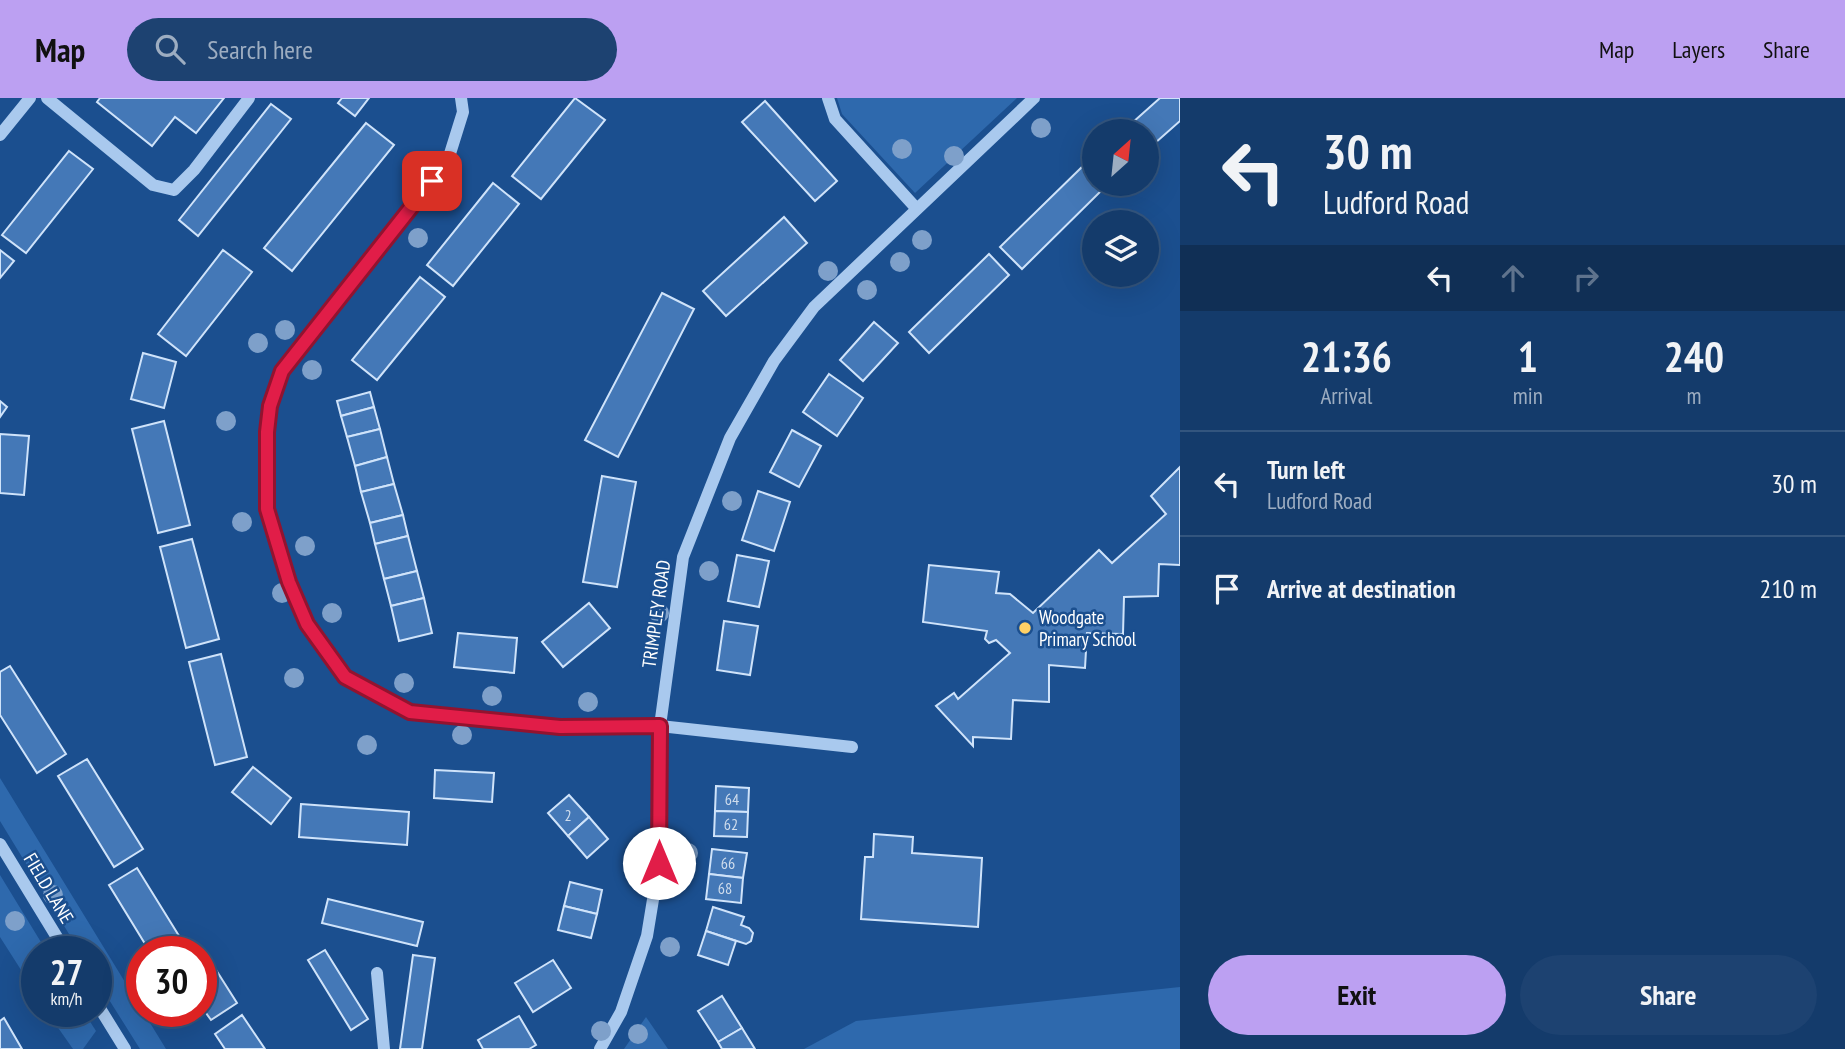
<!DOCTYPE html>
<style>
:root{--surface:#143b6b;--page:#1d4271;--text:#f1f3f6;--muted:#9dadc1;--line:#33557e;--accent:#bca0f2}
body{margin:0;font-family:"PT Sans Narrow",sans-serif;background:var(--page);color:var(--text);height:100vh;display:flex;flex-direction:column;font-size:26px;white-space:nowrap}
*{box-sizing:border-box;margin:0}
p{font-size:23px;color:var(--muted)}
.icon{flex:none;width:38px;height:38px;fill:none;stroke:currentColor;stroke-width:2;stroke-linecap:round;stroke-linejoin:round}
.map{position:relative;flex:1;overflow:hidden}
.sheet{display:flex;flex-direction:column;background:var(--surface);width:665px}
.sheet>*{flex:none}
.guide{background:#143b6b;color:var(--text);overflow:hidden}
.needle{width:46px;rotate:27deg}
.controls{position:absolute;left:1082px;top:21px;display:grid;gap:14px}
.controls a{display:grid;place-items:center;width:77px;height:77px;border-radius:50%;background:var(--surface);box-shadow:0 7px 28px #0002,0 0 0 2px var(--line);font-size:35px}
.speed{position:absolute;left:21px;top:838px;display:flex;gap:14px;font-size:35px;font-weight:700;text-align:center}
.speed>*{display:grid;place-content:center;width:91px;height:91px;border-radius:50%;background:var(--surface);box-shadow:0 7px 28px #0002,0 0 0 2px var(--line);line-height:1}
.speed small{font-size:18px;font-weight:400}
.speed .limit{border:10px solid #d22;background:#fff;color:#111}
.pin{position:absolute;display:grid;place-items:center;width:60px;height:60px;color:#fff;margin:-30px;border-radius:14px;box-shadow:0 4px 10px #0006}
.me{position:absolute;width:77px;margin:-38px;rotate:0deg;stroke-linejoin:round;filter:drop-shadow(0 0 5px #0008)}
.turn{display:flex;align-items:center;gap:24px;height:147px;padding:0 28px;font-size:32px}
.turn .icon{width:91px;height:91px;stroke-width:2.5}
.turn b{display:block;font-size:49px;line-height:60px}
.lanes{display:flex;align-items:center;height:66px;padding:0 28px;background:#0003;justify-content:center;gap:35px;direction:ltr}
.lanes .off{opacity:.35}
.eta{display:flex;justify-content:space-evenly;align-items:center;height:119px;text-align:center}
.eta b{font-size:42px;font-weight:700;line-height:49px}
.action{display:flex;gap:14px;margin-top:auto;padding:14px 28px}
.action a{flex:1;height:80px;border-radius:42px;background:var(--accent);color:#111;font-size:28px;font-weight:700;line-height:80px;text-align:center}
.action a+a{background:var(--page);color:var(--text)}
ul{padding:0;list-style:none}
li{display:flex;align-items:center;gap:21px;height:105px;padding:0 28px;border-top:2px solid var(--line)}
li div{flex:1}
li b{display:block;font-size:26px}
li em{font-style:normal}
header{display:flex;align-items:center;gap:42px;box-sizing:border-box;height:98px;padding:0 35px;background:var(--accent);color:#111}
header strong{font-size:33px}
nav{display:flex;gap:38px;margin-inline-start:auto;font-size:24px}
.search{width:490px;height:63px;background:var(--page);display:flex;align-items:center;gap:18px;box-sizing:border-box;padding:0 24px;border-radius:38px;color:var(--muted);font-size:26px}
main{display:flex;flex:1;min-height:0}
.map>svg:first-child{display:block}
.green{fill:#2e69ad}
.building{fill:#4478b7;stroke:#cfe3fa;stroke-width:2}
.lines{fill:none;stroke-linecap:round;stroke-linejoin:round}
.minor{stroke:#a9c9ee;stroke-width:12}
.tree{fill:#7ea0ca}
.route-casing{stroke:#92132f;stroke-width:18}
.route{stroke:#e11d48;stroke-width:12}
.poi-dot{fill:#ffd166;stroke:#1b4f8f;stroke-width:2.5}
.labels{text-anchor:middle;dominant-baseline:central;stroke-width:5;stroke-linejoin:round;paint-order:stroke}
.number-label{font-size:16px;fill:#d0dded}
.street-label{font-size:19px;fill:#fff;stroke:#1b4f8f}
.poi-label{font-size:19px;fill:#fff;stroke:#1b4f8f;text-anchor:start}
</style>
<header>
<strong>Map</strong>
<div class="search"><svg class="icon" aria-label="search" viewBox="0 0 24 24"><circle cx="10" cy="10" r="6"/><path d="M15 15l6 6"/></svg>Search here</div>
<nav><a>Map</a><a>Layers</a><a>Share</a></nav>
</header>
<main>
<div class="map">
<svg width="1180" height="951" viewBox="0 0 1180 951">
<rect width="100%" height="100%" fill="#1b4f8f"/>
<g class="green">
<polygon points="837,0 1017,0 915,95 842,16"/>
<polygon points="0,680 166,951 140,951 96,881 96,854 80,854 0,723"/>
<polygon points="0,777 47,854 37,854 37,897 0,839"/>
<polygon points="1180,889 1180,951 804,951 856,923"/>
<polygon points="47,914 84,914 96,933 83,951 73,951"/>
<polygon points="646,919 668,951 624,951"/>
</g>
<g class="building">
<polygon points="100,0 224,0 196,35 175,19 152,48 97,4"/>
<polygon points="342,0 369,0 355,18 338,5"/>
<polygon points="575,0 605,22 541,101 512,78"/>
<polygon points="1160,0 1180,0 1180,23 1146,53 1146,33 1123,33"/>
<polygon points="765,3 837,83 815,103 742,24"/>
<polygon points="271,6 291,21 198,138 179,122"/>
<polygon points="366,25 394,47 292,173 264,150"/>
<polygon points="69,53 93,71 26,155 2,137"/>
<polygon points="1084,67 1094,77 1094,86 1105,89 1022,171 1000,149"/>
<polygon points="493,85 519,106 453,188 427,167"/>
<polygon points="784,119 807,145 726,218 703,193"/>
<polygon points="0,152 14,163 0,180"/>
<polygon points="223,152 252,174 186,258 158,236"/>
<polygon points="989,156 1009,177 929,255 909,234"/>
<polygon points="420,179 445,199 377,282 352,262"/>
<polygon points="662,195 694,211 618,359 585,342"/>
<polygon points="874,224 898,245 863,283 840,262"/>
<polygon points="143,255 176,264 164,310 131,301"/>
<polygon points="829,276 863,300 837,338 803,314"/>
<polygon points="370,294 374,309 341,318 337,303"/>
<polygon points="0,303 7,309 0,319"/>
<polygon points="374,309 380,331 347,339 341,318"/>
<polygon points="164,323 190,427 158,435 132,331"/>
<polygon points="380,331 387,359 355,368 347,339"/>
<polygon points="792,332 821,348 799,389 770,374"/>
<polygon points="0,336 29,338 24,397 0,395"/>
<polygon points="387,359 394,386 361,394 355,368"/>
<polygon points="1180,369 1180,467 1159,466 1158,498 1124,499 1123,536 1087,535 1085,570 1049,567 1049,604 1013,602 1011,641 973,639 973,648 936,608 954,595 958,601 1010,555 996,542 989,545 985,541 987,533 923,524 929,467 999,474 996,495 1010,496 1033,515 1099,452 1112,465 1166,416 1151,398"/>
<polygon points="602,378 636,384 617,489 583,484"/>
<polygon points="394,386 403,417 370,425 361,394"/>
<polygon points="758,393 790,404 774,453 742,442"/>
<polygon points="403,417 408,438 375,446 370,425"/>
<polygon points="408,438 417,473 384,481 375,446"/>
<polygon points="192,441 219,541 186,550 160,449"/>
<polygon points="737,457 769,463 759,509 728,503"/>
<polygon points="417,473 424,500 391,508 384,481"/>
<polygon points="424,500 432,535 399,543 391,508"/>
<polygon points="589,505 610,530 563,569 542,544"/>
<polygon points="724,523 758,528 750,577 717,572"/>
<polygon points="458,535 517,540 514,575 454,569"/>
<polygon points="221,556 247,659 215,667 189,564"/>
<polygon points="10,568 66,656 37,675 0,617 0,574"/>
<polygon points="87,661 143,751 114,769 58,678"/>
<polygon points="253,669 291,700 271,726 232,694"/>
<polygon points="435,672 494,675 492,704 434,700"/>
<polygon points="716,688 749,690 748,714 715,713"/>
<polygon points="569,697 589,719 568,738 548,715"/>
<polygon points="301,706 409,714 407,747 299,739"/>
<polygon points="715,713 748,714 747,739 714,738"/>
<polygon points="589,719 608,741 587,760 568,738"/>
<polygon points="874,736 913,739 912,755 982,760 978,829 861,821 865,759 873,759"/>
<polygon points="712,751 747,755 743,780 709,776"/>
<polygon points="137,770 189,854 150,854 109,787"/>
<polygon points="709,776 743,780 741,805 706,801"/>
<polygon points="570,784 602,792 597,816 564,808"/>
<polygon points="328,801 423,824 417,848 322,825"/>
<polygon points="564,808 597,816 591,840 558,832"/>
<polygon points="713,809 744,819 741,827 749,830 753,835 751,843 746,846 706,833"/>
<polygon points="706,833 736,843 728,867 698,857"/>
<polygon points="325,852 368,921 351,932 308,862"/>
<polygon points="413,857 435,860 422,951 400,951"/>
<polygon points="553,862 571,890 533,914 515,885"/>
<polygon points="211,864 237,905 211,922 201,908 201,870"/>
<polygon points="722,898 742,930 718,944 698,913"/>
<polygon points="242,917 265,951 225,951 215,936"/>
<polygon points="519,918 536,947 529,951 483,951 478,942"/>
<polygon points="4,920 22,951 0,951 0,923"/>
<polygon points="742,930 755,951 722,951 718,944"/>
</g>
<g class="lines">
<g class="minor">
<polyline points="47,0 153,87 174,92 194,72 249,0"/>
<polyline points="461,0 463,14 448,62 282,273 270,308 267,334 267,411 289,484 307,526 345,579 410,614 560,629 660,628 852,649"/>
<polyline points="828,0 835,21 916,110"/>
<polyline points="0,37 30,0"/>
<polyline points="0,746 66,854"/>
<polyline points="377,875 384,951"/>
<polyline points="96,904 125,951"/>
<polyline points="600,951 621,914 647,838 659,765 660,628 683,459 730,340 774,263 814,209 1034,0"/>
</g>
</g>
<g class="tree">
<circle cx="1041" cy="30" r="10"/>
<circle cx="902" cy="51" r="10"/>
<circle cx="954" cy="58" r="10"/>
<circle cx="418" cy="140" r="10"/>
<circle cx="922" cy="142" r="10"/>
<circle cx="900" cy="164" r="10"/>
<circle cx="828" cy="173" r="10"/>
<circle cx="867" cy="192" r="10"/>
<circle cx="285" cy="232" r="10"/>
<circle cx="258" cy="245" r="10"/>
<circle cx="312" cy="272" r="10"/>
<circle cx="226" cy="323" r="10"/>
<circle cx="732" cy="403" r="10"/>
<circle cx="242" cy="424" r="10"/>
<circle cx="305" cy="448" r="10"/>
<circle cx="709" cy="473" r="10"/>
<circle cx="282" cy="495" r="10"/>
<circle cx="332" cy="515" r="10"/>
<circle cx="659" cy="515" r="10"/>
<circle cx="294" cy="580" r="10"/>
<circle cx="404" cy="585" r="10"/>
<circle cx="492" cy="598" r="10"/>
<circle cx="588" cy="604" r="10"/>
<circle cx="462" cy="637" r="10"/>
<circle cx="367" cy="647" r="10"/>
<circle cx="688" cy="755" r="10"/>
<circle cx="53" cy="797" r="10"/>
<circle cx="15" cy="823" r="10"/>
<circle cx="670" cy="849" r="10"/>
<circle cx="601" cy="933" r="10"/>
<circle cx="638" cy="936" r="10"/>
</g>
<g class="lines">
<g class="route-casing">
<polyline id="route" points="432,83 282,273 270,308 267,334 267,411 289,484 307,526 345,579 410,614 560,629 660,628 659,765"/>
</g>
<use href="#route" class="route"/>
</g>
<circle class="poi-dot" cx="1025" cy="530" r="7"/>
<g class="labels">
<g class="number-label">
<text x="732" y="701">64</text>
<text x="568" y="717">2</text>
<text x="731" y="726">62</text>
<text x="728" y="765">66</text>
<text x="725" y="790">68</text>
</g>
<g class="street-label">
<text transform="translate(656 516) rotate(-82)">TRIMPLEY ROAD</text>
<text transform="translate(49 790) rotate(59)">FIELD LANE</text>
</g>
<g class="poi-label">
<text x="1039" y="519">Woodgate<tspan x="1039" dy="22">Primary School</tspan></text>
</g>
</g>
</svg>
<div class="controls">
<a><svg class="needle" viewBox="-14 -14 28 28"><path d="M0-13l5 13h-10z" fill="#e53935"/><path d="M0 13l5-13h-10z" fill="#9dadc1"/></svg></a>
<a><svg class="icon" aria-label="layers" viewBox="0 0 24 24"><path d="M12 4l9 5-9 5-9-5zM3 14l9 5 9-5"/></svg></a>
</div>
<div class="speed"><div>27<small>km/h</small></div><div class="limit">30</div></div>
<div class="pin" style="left:432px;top:83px;background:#d93025"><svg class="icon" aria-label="arrive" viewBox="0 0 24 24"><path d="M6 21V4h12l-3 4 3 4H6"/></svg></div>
<svg class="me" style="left:659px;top:765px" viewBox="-20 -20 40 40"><circle r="19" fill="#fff"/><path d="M0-13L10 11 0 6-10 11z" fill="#e11d48"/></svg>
</div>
<section class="sheet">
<div class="guide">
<div class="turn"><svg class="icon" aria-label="left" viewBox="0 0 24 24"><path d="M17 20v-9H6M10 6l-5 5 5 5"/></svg><div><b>30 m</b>Ludford Road</div></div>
<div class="lanes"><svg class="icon" aria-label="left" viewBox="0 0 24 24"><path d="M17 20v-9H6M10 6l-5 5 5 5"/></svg><svg class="icon off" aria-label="ahead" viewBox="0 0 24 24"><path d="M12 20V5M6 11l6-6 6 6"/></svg><svg class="icon off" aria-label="right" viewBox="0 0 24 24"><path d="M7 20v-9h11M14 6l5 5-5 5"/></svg></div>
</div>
<div class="eta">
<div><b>21:36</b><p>Arrival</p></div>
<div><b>1</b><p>min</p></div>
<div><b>240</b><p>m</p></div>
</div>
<ul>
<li><svg class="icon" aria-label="left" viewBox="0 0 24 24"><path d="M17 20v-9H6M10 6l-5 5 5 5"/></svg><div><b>Turn left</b><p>Ludford Road</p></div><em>30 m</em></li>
<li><svg class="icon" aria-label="arrive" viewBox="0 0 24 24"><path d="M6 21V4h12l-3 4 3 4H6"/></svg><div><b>Arrive at destination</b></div><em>210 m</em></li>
</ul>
<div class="action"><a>Exit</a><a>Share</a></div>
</section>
</main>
